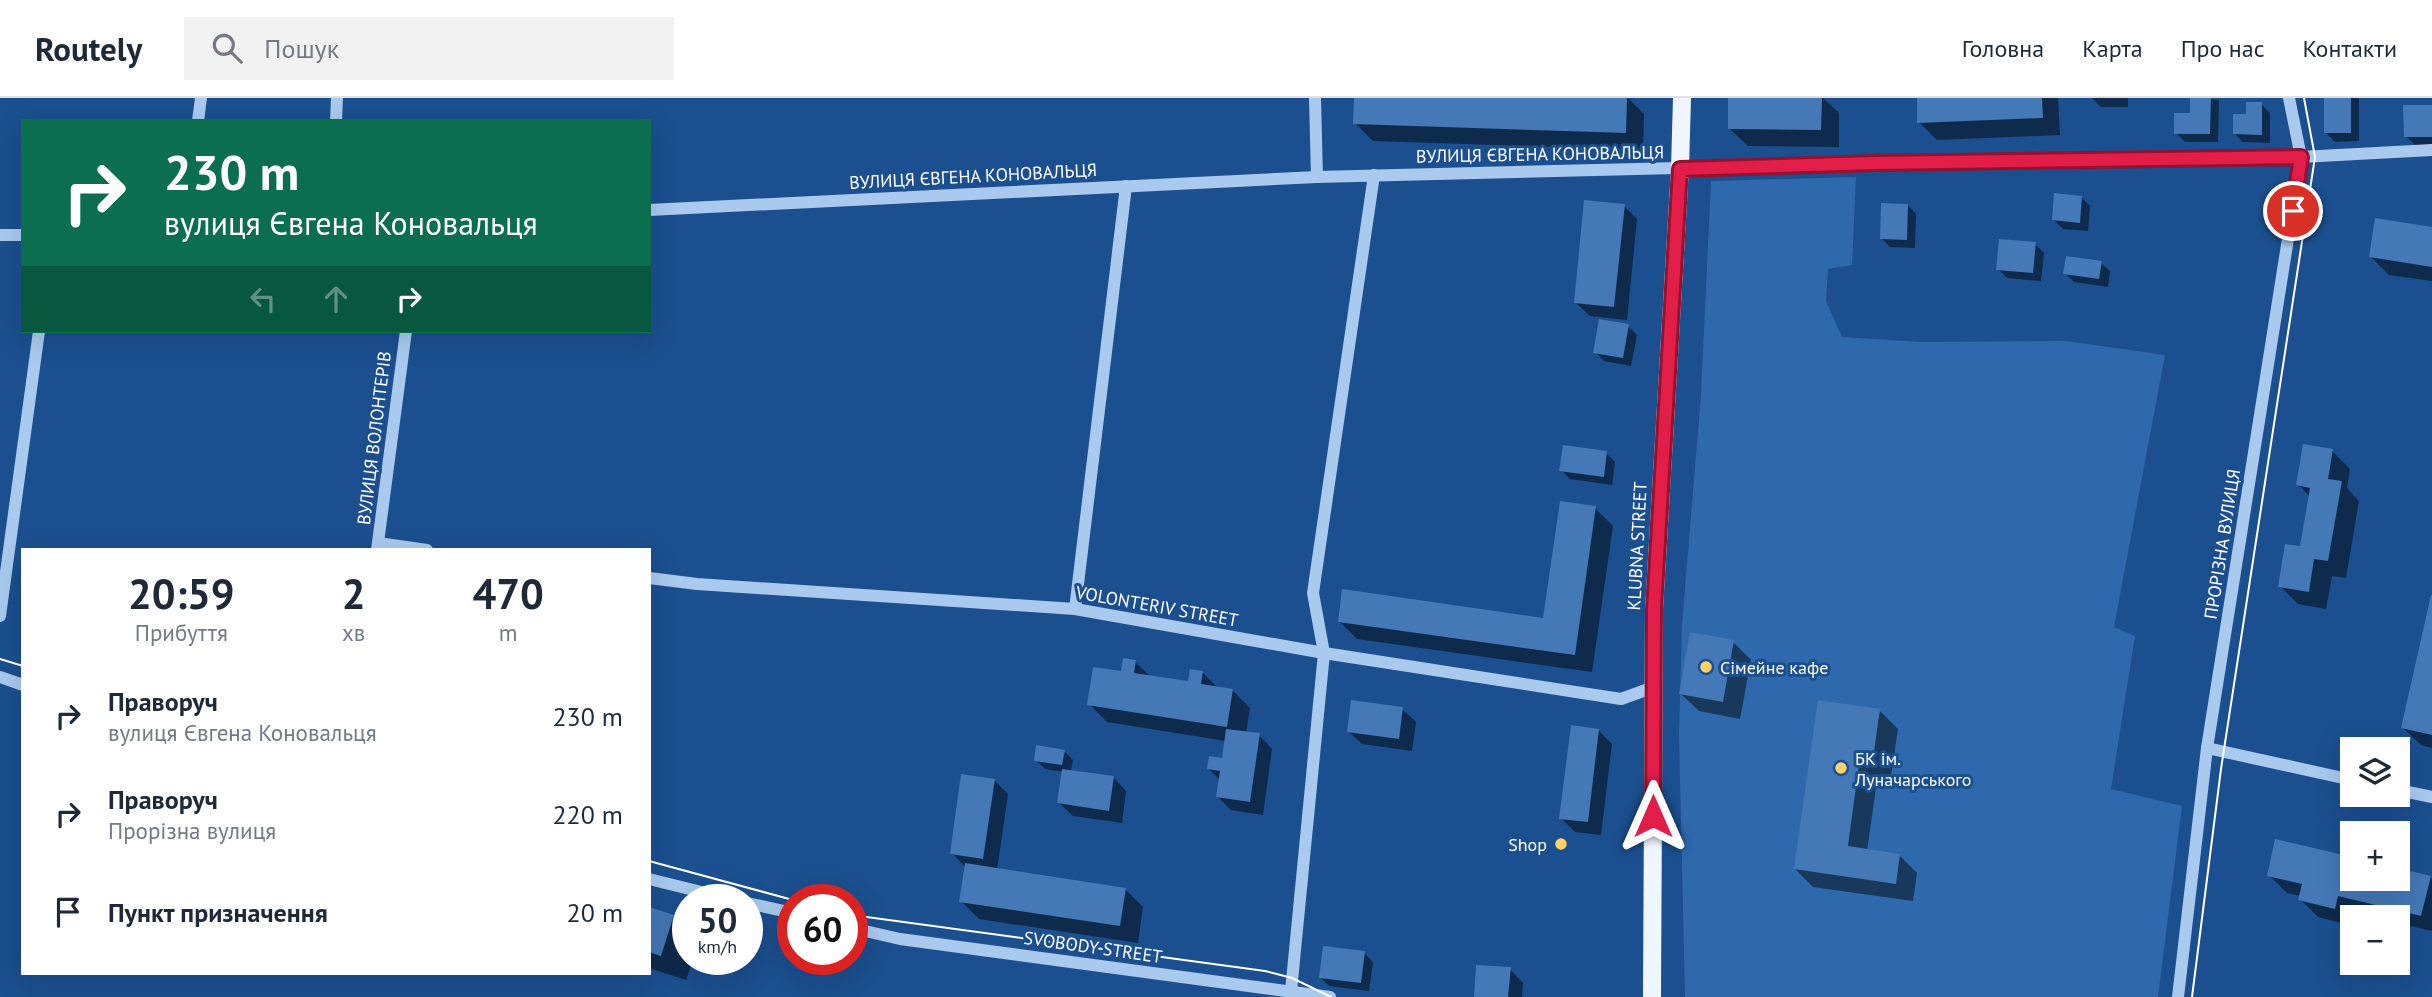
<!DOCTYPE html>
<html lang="uk">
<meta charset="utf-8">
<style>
:root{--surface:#fff;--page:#f2f2f3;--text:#1f2937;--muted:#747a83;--line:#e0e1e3}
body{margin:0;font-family:"PT Sans",sans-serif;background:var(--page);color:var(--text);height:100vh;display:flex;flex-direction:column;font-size:26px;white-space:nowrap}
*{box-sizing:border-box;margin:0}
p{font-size:23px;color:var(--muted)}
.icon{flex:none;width:38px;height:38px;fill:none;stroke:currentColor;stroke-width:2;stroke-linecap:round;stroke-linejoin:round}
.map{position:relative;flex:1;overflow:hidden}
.details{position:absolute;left:21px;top:450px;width:630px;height:427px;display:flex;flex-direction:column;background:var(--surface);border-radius:0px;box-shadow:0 7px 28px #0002}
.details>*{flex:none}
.top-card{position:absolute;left:21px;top:21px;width:630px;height:214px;border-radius:0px;box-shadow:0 7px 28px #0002;background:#0b6e4f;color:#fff;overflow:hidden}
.buttons{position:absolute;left:2340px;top:639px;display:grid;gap:14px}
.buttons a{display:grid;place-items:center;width:70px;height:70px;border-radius:0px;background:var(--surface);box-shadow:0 7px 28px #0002;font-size:35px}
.speed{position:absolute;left:672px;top:786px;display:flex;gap:14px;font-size:35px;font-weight:700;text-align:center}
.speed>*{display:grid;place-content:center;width:91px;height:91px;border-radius:50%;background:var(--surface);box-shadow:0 7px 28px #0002;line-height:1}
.speed small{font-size:18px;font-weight:400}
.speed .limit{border:10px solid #d22;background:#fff;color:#111}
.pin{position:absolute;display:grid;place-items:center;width:60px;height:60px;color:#fff;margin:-30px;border:4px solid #fff;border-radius:50%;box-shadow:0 2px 7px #0007}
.me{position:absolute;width:77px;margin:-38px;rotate:0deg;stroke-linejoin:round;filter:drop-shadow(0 0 5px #0008)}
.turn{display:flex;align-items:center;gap:24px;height:147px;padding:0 28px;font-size:32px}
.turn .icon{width:91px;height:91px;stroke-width:2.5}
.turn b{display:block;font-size:49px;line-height:60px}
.lanes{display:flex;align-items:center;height:66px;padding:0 28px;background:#0003;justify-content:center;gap:35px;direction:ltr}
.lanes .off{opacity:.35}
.eta{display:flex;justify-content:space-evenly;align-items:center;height:119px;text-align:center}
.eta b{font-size:42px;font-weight:700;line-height:49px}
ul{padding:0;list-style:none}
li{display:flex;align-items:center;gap:21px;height:98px;padding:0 28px}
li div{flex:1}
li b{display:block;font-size:26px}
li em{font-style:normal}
header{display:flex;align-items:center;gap:42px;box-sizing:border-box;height:98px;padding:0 35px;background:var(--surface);border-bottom:2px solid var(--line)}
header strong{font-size:33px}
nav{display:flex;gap:38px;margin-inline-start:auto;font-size:24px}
.search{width:490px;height:63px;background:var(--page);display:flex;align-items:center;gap:18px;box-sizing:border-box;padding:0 24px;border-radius:0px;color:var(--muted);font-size:26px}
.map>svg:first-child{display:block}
.green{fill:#2e69ad}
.shadow{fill:#0007}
.building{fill:#4478b7}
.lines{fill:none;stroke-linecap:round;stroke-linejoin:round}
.minor{stroke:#a9c9ee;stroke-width:12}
.major{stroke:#f0f6ff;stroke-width:18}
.tram{stroke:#fff;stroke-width:2}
.route-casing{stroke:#92132f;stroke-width:18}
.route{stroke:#e11d48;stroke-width:12}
.poi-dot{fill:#ffd166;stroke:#1b4f8f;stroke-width:2.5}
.labels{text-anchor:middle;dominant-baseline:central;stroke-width:6;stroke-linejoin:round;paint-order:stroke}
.street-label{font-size:18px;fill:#fff;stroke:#1b4f8f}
.poi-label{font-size:18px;fill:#fff;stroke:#1b4f8f;text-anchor:start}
</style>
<header>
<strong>Routely</strong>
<div class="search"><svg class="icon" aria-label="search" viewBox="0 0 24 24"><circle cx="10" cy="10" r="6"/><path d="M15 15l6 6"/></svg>Пошук</div>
<nav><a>Головна</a><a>Карта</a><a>Про нас</a><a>Контакти</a></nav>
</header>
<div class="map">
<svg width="2432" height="899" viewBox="0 0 2432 899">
<rect width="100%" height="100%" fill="#1b4f8f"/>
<polygon class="green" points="1856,79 1852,167 1828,171 1826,203 1842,239 1921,244 2066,243 2165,257 2114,529 2135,538 2111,691 2182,708 2158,899 1685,899 1679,636 1682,527 1701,297 1711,83"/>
<g class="shadow">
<polygon points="1355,0 1628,0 1644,16 1643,52 1373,43 1355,25"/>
<polygon points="1730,0 1823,0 1839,15 1839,49 1748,48 1730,31"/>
<polygon points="1918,0 2058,0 2060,37 1937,42 1919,24"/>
<polygon points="2092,0 2128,0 2128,9 2101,9"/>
<polygon points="2192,0 2219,2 2218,44 2185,44 2176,35 2192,17"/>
<polygon points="2326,0 2359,0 2359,43 2335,44 2326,35"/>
<polygon points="2261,6 2270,15 2270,45 2243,44 2235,36 2247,18"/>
<polygon points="2432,9 2432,47 2415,47 2406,38"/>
<polygon points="2081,99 2090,108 2088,133 2063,131 2054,122"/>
<polygon points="1908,107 1916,116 1915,150 1890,149 1881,140"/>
<polygon points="1624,108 1637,121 1627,222 1590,218 1576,205"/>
<polygon points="2432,131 2432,183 2389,177 2371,159"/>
<polygon points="2035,146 2044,155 2041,183 2007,180 1998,171"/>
<polygon points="2101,165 2110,173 2108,189 2074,184 2065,175"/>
<polygon points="1628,228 1637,237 1631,268 1604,263 1595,254"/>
<polygon points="2332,353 2350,371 2347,390 2359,403 2346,480 2332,478 2326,511 2298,506 2280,488 2301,450 2310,399 2298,386"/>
<polygon points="1606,355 1615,364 1612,387 1570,381 1561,372"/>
<polygon points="1595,410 1613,428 1592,574 1357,541 1339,523 1545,522"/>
<polygon points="2432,500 2432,650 2421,647 2403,630"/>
<polygon points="1733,544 1751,562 1740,621 1699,613 1681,596"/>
<polygon points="1135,564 1151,579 1190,585 1203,575 1218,590 1232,592 1250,610 1246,635 1259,637 1272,651 1263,717 1231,712 1218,699 1220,682 1209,671 1223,662 1226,643 1107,624 1089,606"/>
<polygon points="1402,611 1416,624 1412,653 1362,646 1348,633"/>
<polygon points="1880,613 1898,631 1890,685 1877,683 1867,753 1899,757 1917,775 1913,803 1813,789 1795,771"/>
<polygon points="1598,632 1612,646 1601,737 1575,734 1561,720"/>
<polygon points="1064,653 1073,662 1071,673 1113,679 1126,693 1122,725 1073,718 1059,705 1064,674 1045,671 1036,662"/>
<polygon points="994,682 1008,696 997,772 1125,791 1143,809 1138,845 979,821 961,803 965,769 952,755"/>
<polygon points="2352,761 2352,780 2398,780 2398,772 2430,779 2432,781 2432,833 2398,825 2398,819 2372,819 2356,815 2355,819 2352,819 2352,828 2318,819 2300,801 2301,798 2287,795 2269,777"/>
<polygon points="649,811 673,818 688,833 688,861 693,861 686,882 649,870"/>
<polygon points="1364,855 1373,864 1369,893 1329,888 1320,879"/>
<polygon points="1510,871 1523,885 1522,899 1476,899"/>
</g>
<g class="building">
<polygon points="1354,0 1627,0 1626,35 1353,26"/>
<polygon points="1728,0 1822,0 1821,32 1728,31"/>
<polygon points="1917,0 2042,0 2043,20 1917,25"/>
<polygon points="2190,0 2211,0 2210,36 2174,36 2174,15 2190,15"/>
<rect x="2324" y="0" width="27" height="35"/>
<polygon points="2246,4 2262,4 2262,37 2233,36 2233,16 2246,16"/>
<polygon points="2403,7 2432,7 2432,39 2404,39"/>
<polygon points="2054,95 2082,98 2080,125 2052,122"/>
<polygon points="1584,102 1625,106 1614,209 1574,205"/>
<polygon points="1881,105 1908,106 1907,142 1880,141"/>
<polygon points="2375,120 2432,129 2432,169 2369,159"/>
<polygon points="1999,141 2036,144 2033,175 1996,172"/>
<polygon points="2066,158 2102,163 2099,181 2063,176"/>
<polygon points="1599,221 1629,226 1623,260 1593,255"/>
<polygon points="2303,346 2333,351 2328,381 2342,383 2328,463 2314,461 2309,494 2278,489 2285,446 2300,448 2310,390 2296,387"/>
<polygon points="1563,347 1607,353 1604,379 1559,373"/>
<polygon points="1560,403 1596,408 1575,557 1338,524 1342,491 1543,520"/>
<polygon points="2431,497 2432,497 2432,637 2401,630"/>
<polygon points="1690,534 1734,542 1723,604 1679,596"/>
<polygon points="1123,560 1136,562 1134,575 1188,583 1190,571 1203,573 1201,586 1233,591 1227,629 1087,607 1093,569 1121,573"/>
<polygon points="1351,602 1403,609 1399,641 1347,634"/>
<polygon points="1818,602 1880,611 1872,668 1859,666 1848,748 1900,756 1896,786 1794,771"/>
<polygon points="1571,627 1599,631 1588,724 1559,721"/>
<polygon points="1226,631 1260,635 1250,704 1216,699 1220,673 1207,671 1209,658 1222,660"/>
<polygon points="1036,647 1065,652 1062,667 1034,663"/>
<polygon points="1062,671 1114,678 1109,713 1057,705"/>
<polygon points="961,676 995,681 983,761 950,756"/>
<polygon points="2275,741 2352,759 2352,780 2398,780 2398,770 2431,778 2421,818 2338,798 2335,811 2298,802 2302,786 2267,778"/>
<polygon points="965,765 1126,790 1120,828 959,804"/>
<polygon points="649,809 674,817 661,858 649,854"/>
<polygon points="1323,848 1365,853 1361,885 1319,880"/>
<polygon points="1476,867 1511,869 1508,899 1474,899"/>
</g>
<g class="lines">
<g class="minor">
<polyline points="1315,0 1317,79"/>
<polyline points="198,23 201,0"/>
<polyline points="336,23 337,0"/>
<polyline points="649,112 1317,79 1875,65 2301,59 2432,52"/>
<polyline points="0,137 23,137"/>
<polyline points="378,445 427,452"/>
<polyline points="377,452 406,233"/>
<polyline points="649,480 697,486 1075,511 1324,555 1621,601 1654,589"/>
<polyline points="1075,511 1126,88"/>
<polyline points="0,518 39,233"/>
<polyline points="0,579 23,587"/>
<polyline points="2207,650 2352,682"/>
<polyline points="2398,692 2432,699"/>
<polyline points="649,781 734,802"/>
<polyline points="747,805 793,815"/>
<polyline points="852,830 900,841 1330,899"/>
<polyline points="1291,893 1324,555 1313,495 1374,77"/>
<polyline points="2178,899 2207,650 2301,59 2289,0"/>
</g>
<polyline class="major" points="1652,899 1654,511 1680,70 1682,0"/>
<g class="tram">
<polyline points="0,561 23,568"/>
<polyline points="649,763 793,802"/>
<polyline points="852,817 1265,873 1292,880 1331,899"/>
<polyline points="2192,899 2221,671 2315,59 2304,0"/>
</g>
</g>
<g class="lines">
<g class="route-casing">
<polyline id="route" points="1653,718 1654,511 1680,71 1875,65 2301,59 2293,113"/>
</g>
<use href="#route" class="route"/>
</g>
<g class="poi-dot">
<circle cx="1706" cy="569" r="7"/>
<circle cx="1841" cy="670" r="7"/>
<circle cx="1561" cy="746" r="7"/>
</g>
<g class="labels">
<g class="street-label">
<text transform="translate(1540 56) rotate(-1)">ВУЛИЦЯ ЄВГЕНА КОНОВАЛЬЦЯ</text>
<text transform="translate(973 78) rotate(-3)">ВУЛИЦЯ ЄВГЕНА КОНОВАЛЬЦЯ</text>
<text transform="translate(374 340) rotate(-83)">ВУЛИЦЯ ВОЛОНТЕРІВ</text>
<text transform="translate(2222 446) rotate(-81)">ПРОРІЗНА ВУЛИЦЯ</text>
<text transform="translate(1637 448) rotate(-87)">KLUBNA STREET</text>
<text transform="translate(1157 508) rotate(10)">VOLONTERIV STREET</text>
<text transform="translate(1093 849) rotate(8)">SVOBODY STREET</text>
</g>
<g class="poi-label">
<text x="1720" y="569">Сімейне кафе</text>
<text x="1855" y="660">БК ім.<tspan x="1855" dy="21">Луначарського</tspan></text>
<text x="1547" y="746" text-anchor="end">Shop</text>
</g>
</g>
</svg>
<div class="buttons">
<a><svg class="icon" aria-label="layers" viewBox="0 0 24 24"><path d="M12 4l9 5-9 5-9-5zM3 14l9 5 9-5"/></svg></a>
<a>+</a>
<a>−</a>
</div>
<div class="speed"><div>50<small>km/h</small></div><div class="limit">60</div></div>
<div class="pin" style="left:2293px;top:113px;background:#d93025"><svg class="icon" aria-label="arrive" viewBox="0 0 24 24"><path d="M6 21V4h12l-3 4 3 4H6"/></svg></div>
<svg class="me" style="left:1653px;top:718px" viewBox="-20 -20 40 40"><path d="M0-17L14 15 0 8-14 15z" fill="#e11d48" stroke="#fff" stroke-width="4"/></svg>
<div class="top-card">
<div class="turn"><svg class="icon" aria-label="right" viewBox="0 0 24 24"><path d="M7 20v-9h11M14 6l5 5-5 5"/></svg><div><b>230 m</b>вулиця Євгена Коновальця</div></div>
<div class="lanes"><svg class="icon off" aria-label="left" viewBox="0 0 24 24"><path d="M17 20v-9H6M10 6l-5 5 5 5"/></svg><svg class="icon off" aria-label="ahead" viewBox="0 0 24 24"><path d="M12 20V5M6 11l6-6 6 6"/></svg><svg class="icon" aria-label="right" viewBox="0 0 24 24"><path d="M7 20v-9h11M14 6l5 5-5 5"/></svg></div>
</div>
<section class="details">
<div class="eta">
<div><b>20:59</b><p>Прибуття</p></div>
<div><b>2</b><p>хв</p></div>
<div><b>470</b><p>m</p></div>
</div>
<ul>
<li><svg class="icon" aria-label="right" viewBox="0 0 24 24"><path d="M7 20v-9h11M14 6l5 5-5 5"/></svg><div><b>Праворуч</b><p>вулиця Євгена Коновальця</p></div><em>230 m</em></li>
<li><svg class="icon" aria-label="right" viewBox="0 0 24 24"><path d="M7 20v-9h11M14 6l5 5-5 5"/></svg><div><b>Праворуч</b><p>Прорізна вулиця</p></div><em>220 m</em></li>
<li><svg class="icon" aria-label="arrive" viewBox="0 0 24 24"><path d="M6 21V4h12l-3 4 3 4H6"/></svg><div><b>Пункт призначення</b></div><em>20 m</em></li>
</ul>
</section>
</div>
